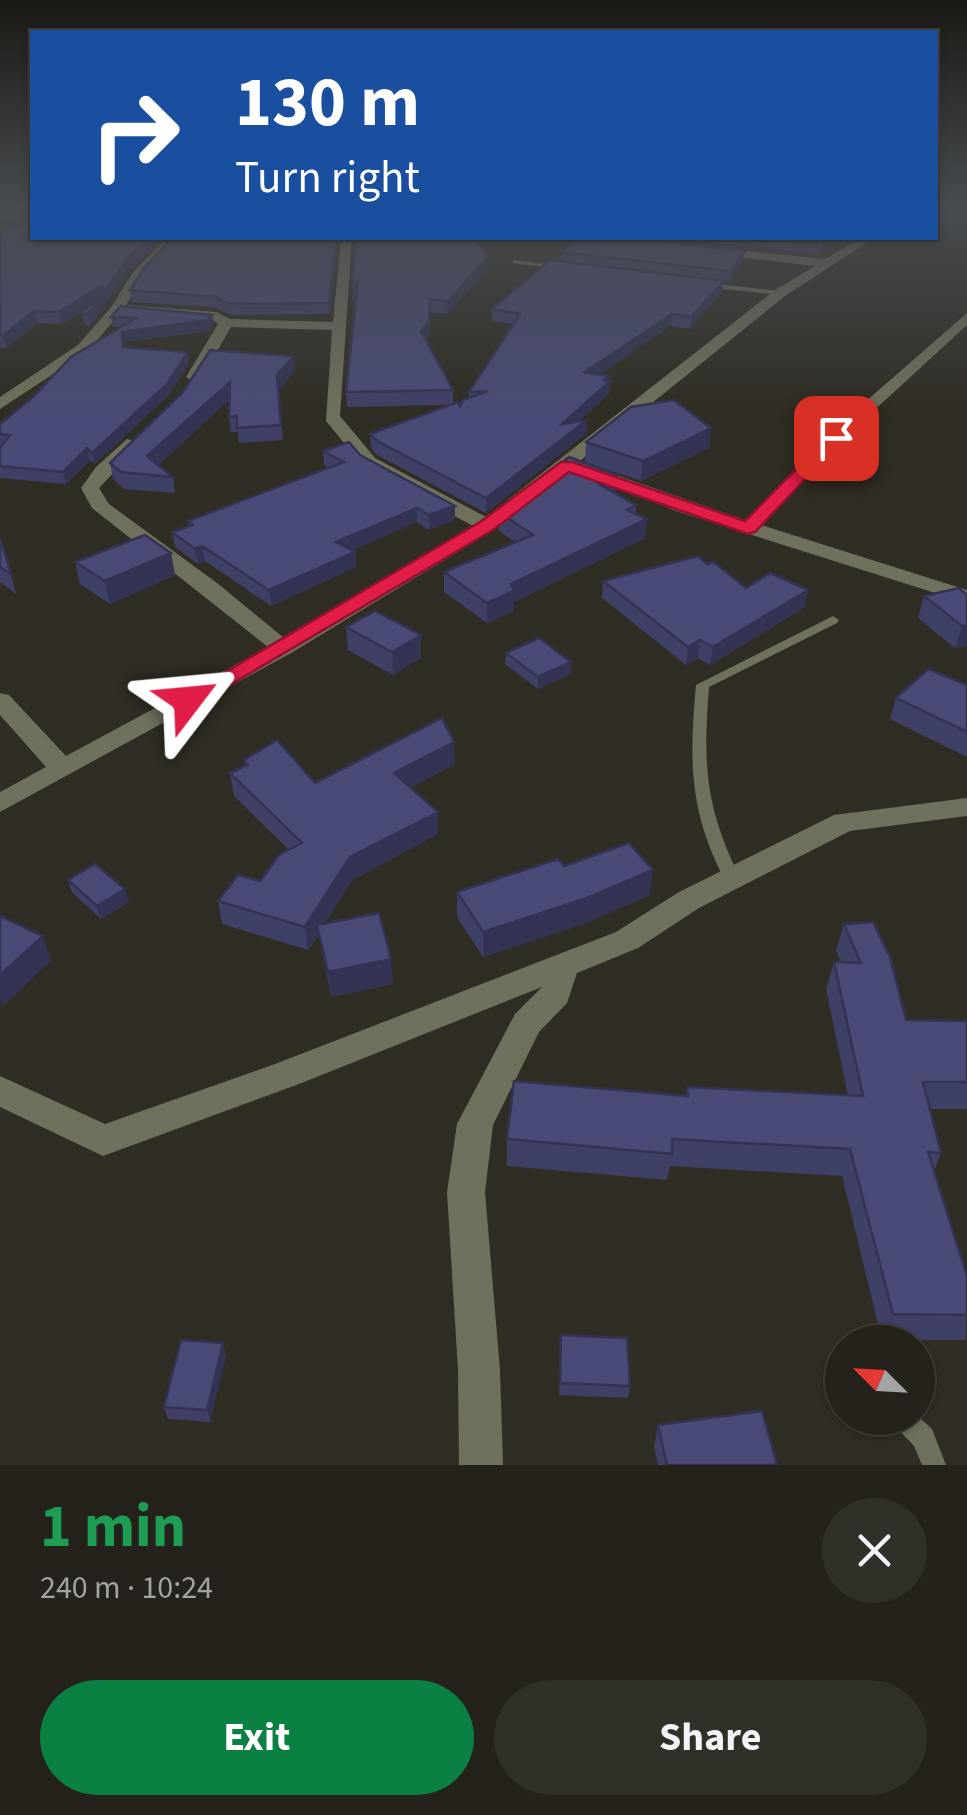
<!DOCTYPE html>
<meta charset="utf-8">
<style>
:root{--surface:#24221b;--page:#302f28;--text:#f1f3f6;--muted:#a3a4a3;--line:#413f3a;--accent:#0b8043}
body{margin:0;font-family:"Source Sans 3",sans-serif;background:var(--page);color:var(--text);height:100vh;display:flex;flex-direction:column;font-size:38px;white-space:nowrap}
*{box-sizing:border-box;margin:0}
p{font-size:32px;color:var(--muted)}
.icon{flex:none;width:55px;height:55px;fill:none;stroke:currentColor;stroke-width:2;stroke-linecap:round;stroke-linejoin:round}
.map{position:relative;height:1465px;overflow:hidden}
.sheet{display:flex;flex-direction:column;background:var(--surface);flex:1}
.sheet>*{flex:none}
.top-card{position:absolute;left:30px;top:30px;width:908px;height:210px;border-radius:0px;box-shadow:0 2px 8px #0004,0 0 0 2px var(--line);background:#1a4fa0;color:#fff;overflow:hidden}
.needle{width:65px;rotate:294deg}
.buttons{position:absolute;left:825px;top:1325px;display:grid;gap:20px}
.buttons a{display:grid;place-items:center;width:110px;height:110px;border-radius:50%;background:var(--surface);box-shadow:0 2px 8px #0004,0 0 0 2px var(--line);font-size:50px}
.pin{position:absolute;display:grid;place-items:center;width:85px;height:85px;color:#fff;margin:-42px;border-radius:20px;box-shadow:0 5px 15px #0006}
.me{position:absolute;width:110px;margin:-55px;rotate:61deg;stroke-linejoin:round;filter:drop-shadow(0 0 8px #0008)}
.turn{display:flex;align-items:center;gap:35px;height:210px;padding:0 40px;font-size:45px}
.turn .icon{width:130px;height:130px;stroke-width:2.5}
.turn b{display:block;font-size:70px;line-height:85px}
.round{display:grid;place-items:center;flex:none;width:105px;height:105px;border-radius:52px;background:var(--page)}
.head{display:flex;align-items:center;justify-content:space-between;height:170px;padding:0 40px}
h1{font-size:60px;font-weight:700;line-height:75px;color:#1e9e55}
.cta{display:flex;gap:20px;margin-top:auto;padding:20px 40px}
.cta a{flex:1;height:115px;border-radius:60px;background:var(--accent);color:#fff;font-size:40px;font-weight:700;line-height:115px;text-align:center}
.cta a+a{background:var(--page);color:var(--text)}
.map>svg:first-child{display:block}
.lines{fill:none;stroke-linecap:round;stroke-linejoin:round}
.service{fill:#70715c;fill-rule:evenodd}
.minor{fill:#70715c;fill-rule:evenodd}
.wall{fill:#3f4065}
.shaded-wall{fill:#333453}
.building{fill:#494b76;stroke:#333453;stroke-width:2.5}
.route{fill:#e11d48;stroke:#92132f;stroke-width:2.5}
</style>
<div class="map">
<svg width="967" height="1465" viewBox="0 0 967 1465">
<rect width="100%" height="100%" fill="#302d24"/>
<g class="lines">
<g class="service">
<polygon points="514,260 563,266 566,268 563,270 512,263"/>
<polygon points="708,283 780,291 784,293 780,295 705,287 704,285"/>
<path d="M833 616 839 620 837 623 709 687C703 766 705 806 740 878L738 882H726C689 813 689 761 696 685Z"/>
<polygon points="918,1416 932,1429 946,1465 922,1465 914,1446 895,1426 891,1418 918,1418"/>
</g>
<g class="minor">
<polygon points="167,238 179,238 143,277 126,305 217,312 230,319 333,322 341,239 352,238 340,416 375,458 486,517 775,290 815,266 712,254 708,247 825,259 861,238 874,238 785,296 494,530 291,653 0,812 0,792 46,767 0,715 0,693 9,695 66,756 268,647 92,508 81,488 96,467 127,439 142,443 99,488 109,504 217,583 284,638 473,526 363,466 326,421 332,330 231,327 202,377 194,382 186,377 218,324 213,320 121,312 88,351 0,409 0,397 78,345 112,306 133,272"/>
<polygon points="464,238 503,238 443,247 437,243"/>
<polygon points="967,313 967,325 869,415 761,525 967,590 967,603 676,511 578,471 587,466 593,467 745,520 857,409"/>
<polygon points="967,798 967,816 850,831 699,908 638,948 577,973 567,1003 539,1032 493,1125 485,1192 500,1370 503,1465 459,1465 458,1370 447,1192 457,1124 515,1014 542,987 299,1084 103,1156 0,1107 0,1076 105,1124 275,1064 616,932 679,892 834,815"/>
</g>
</g>
<g class="wall">
<polygon points="0,205 32,205 130,269 90,326 85,325 82,313 89,307 62,324 37,323 6,348 0,348 0,226 32,226 32,223 0,223"/>
<polygon points="935,205 967,205 967,225 935,220"/>
<polygon points="356,238 488,257 488,269 448,314 430,312 430,335 425,340 453,390 453,404 460,406 469,398 469,392 513,324 492,321 492,309 561,262 561,252 743,260 730,281 724,281 722,292 690,329 670,326 599,375 607,381 609,394 579,421 587,433 486,513 377,455 371,448 370,434 450,405 347,407 346,392 357,295 352,301"/>
<polygon points="673,238 824,238 818,254"/>
<polygon points="337,246 330,314 231,315 217,308 132,302 130,290"/>
<polygon points="212,315 213,325 209,331 124,342 124,348 188,352 189,363 169,395 95,464 90,460 66,484 0,478 0,448 2,446 0,446 0,424 120,327 113,327 111,317"/>
<polygon points="294,356 295,370 279,390 283,440 239,443 238,432 231,432 229,417 230,399 158,465 173,477 175,493 124,489 113,479 110,463"/>
<polygon points="711,428 709,448 641,481 585,462 586,442"/>
<polygon points="323,451 360,455 455,520 429,530 417,522 352,550 355,552 356,567 271,606 205,561 198,564 175,547 172,532 189,527 188,521 329,468 324,465"/>
<polygon points="616,493 636,505 636,514 647,519 645,538 514,602 514,611 487,623 444,592 444,572 515,542 499,531 499,512"/>
<polygon points="0,538 11,574 16,594 0,582"/>
<polygon points="171,553 175,575 110,604 80,584 75,562"/>
<polygon points="707,564 746,588 808,590 805,607 710,665 698,658 686,665 602,598 603,581"/>
<polygon points="959,588 967,646 955,648 918,618 924,596"/>
<polygon points="346,627 421,658 393,675 348,650"/>
<polygon points="506,653 571,662 571,674 538,689 505,664"/>
<polygon points="967,685 967,757 890,719 896,698"/>
<polygon points="244,760 315,783 455,764 410,788 438,834 352,880 325,923 393,984 331,997 319,934 308,950 222,924 218,901 260,881 289,850 234,796 230,773 245,766"/>
<polygon points="564,866 650,895 586,923 483,957 457,917 457,892"/>
<polygon points="68,880 129,902 101,919 72,892"/>
<polygon points="844,924 906,1020 967,1021 967,1109 930,1109 941,1153 934,1171 967,1276 966,1340 882,1340 842,1176 670,1166 667,1180 507,1166 507,1139 686,1095 687,1087 848,1096 826,989 834,962 841,962 836,951"/>
<polygon points="561,1335 630,1386 628,1398 559,1395"/>
<polygon points="226,1355 210,1422 168,1419 164,1407"/>
<polygon points="658,1425 777,1465 658,1465 654,1447"/>
</g>
<g class="shaded-wall">
<polygon points="151,238 164,238 130,269 90,326 88,314 96,302 62,324 59,312 101,286 103,293 128,258"/>
<polygon points="336,238 337,246 330,314 329,303"/>
<polygon points="745,251 743,260 730,281 731,271"/>
<polygon points="488,257 488,269 448,314 447,302"/>
<polygon points="358,280 359,292 352,301 352,288"/>
<polygon points="724,281 722,292 690,329 691,317"/>
<polygon points="34,311 37,323 6,348 3,336"/>
<polygon points="430,312 430,335 421,344 421,331"/>
<polygon points="672,314 670,326 584,385 585,372"/>
<polygon points="212,315 213,325 209,331 124,342 125,358 122,332"/>
<polygon points="188,352 189,363 169,395 95,464 92,453"/>
<polygon points="294,356 295,370 279,390 283,440 277,375"/>
<polygon points="608,376 607,383 610,381 609,394 561,437 562,424"/>
<polygon points="230,382 232,397 150,473 147,456"/>
<polygon points="587,420 587,433 486,513 486,498"/>
<polygon points="711,428 709,448 641,481 643,461"/>
<polygon points="87,448 90,460 66,484 63,472"/>
<polygon points="618,475 616,493 599,484"/>
<polygon points="455,506 455,520 429,530 429,515"/>
<polygon points="417,508 417,522 337,557 336,542"/>
<polygon points="647,519 645,538 514,602 514,611 487,623 487,603 511,584"/>
<polygon points="202,546 205,561 198,564 195,549"/>
<polygon points="355,552 356,567 271,606 269,590"/>
<polygon points="171,553 175,575 110,604 105,581"/>
<polygon points="808,590 805,607 710,665 713,647"/>
<polygon points="967,625 967,646 955,648 962,626"/>
<polygon points="421,635 421,658 393,675 392,652"/>
<polygon points="700,640 698,658 686,665 688,647"/>
<polygon points="571,662 571,674 538,689 538,677"/>
<polygon points="454,742 455,764 395,796 394,773"/>
<polygon points="438,812 438,834 352,880 319,932 317,925 319,934 308,950 305,927 350,857"/>
<polygon points="653,870 650,895 586,923 483,957 483,932"/>
<polygon points="125,889 129,902 101,919 97,906"/>
<polygon points="43,936 51,961 3,1006 0,999 0,975"/>
<polygon points="391,959 393,984 331,997 328,972"/>
<polygon points="223,1343 226,1355 210,1422 207,1410"/>
</g>
<g class="building">
<polygon points="0,205 32,205 32,238 151,238 128,258 88,314 82,313 105,290 101,286 59,312 34,311 3,336 0,335 0,226 32,226 30,213 0,213"/>
<polygon points="935,205 967,205 967,216 935,210"/>
<polygon points="172,238 336,238 329,303 229,304 216,297 130,290 144,268"/>
<polygon points="356,238 432,240 473,238 488,257 447,302 430,299 429,322 421,331 453,390 346,392 358,280 352,288"/>
<polygon points="579,238 629,238 745,251 731,271 561,252"/>
<polygon points="760,238 822,238 819,244"/>
<polygon points="550,260 724,281 691,317 672,314 585,372 608,376 604,380 610,381 562,424 587,420 486,498 377,441 370,434 458,402 460,406 463,400 488,391 469,392 520,314 492,309"/>
<polygon points="121,306 212,315 208,320 122,332 123,347 188,352 167,384 92,453 87,448 63,472 0,466 0,448 10,435 0,434 0,424 33,397 71,357 136,318 111,317"/>
<polygon points="210,350 294,356 277,375 281,425 237,428 237,416 229,417 230,382 147,456 173,477 121,472 110,463 183,392"/>
<polygon points="674,400 711,428 643,461 586,442 631,407"/>
<polygon points="349,442 360,455 455,506 429,515 417,508 336,542 355,552 269,590 202,546 195,549 172,532 193,525 188,521 344,462 323,451"/>
<polygon points="569,457 618,475 599,484 636,505 627,510 647,519 511,584 514,591 487,603 444,572 533,535 499,512"/>
<polygon points="145,535 171,553 105,581 75,562"/>
<polygon points="0,538 11,574 0,567"/>
<polygon points="698,556 707,564 714,562 746,588 770,573 808,590 713,647 700,640 688,647 603,581"/>
<polygon points="959,588 967,595 967,625 962,626 924,596"/>
<polygon points="375,611 421,635 392,652 346,627"/>
<polygon points="539,638 571,662 538,677 506,653"/>
<polygon points="928,669 967,685 967,732 896,698"/>
<polygon points="442,718 454,742 394,773 438,812 350,857 305,927 218,901 238,875 260,881 280,854 302,843 230,773 248,765 244,760 277,740 315,783"/>
<polygon points="629,843 653,870 587,898 483,932 457,892 558,859 564,866"/>
<polygon points="95,864 125,889 97,906 68,880"/>
<polygon points="379,913 391,959 328,972 317,925"/>
<polygon points="0,916 43,936 0,975"/>
<polygon points="873,922 890,957 906,1020 967,1021 967,1082 923,1082 941,1153 928,1152 967,1276 967,1315 893,1314 850,1149 672,1139 672,1154 507,1139 514,1081 688,1096 687,1087 863,1096 834,962 861,963 844,924"/>
<polygon points="561,1335 627,1338 630,1386 560,1383"/>
<polygon points="181,1340 223,1343 207,1410 164,1407"/>
<polygon points="762,1411 777,1465 667,1465 658,1425"/>
</g>
<linearGradient id="sky" x2="0" y2="1"><stop stop-color="#1a1914"/><stop offset="0.5" stop-color="#484c50"/><stop offset="1" stop-color="#484c50" stop-opacity="0"/></linearGradient>
<rect width="967" height="410" fill="url(#sky)"/>
<polygon class="route" points="830,435 844,438 755,532 748,534 569,472 493,530 196,705 181,705 178,700 480,522 561,462 572,462 745,521"/>
</svg>
<div class="buttons">
<a><svg class="needle" viewBox="-14 -14 28 28"><path d="M0-13l5 13h-10z" fill="#e53935"/><path d="M0 13l5-13h-10z" fill="#a3a4a3"/></svg></a>
</div>
<div class="pin" style="left:836px;top:438px;background:#d93025"><svg class="icon" aria-label="arrive" viewBox="0 0 24 24"><path d="M6 21V4h12l-3 4 3 4H6"/></svg></div>
<svg class="me" style="left:188px;top:700px" viewBox="-20 -20 40 40"><path d="M0-17L14 15 0 8-14 15z" fill="#e11d48" stroke="#fff" stroke-width="4"/></svg>
<div class="top-card">
<div class="turn"><svg class="icon" aria-label="right" viewBox="0 0 24 24"><path d="M7 20v-9h11M14 6l5 5-5 5"/></svg><div><b>130 m</b>Turn right</div></div>
</div>
</div>
<section class="sheet">
<div class="head"><div><h1>1 min</h1><p>240 m · 10:24</p></div><a class="round"><svg class="icon" aria-label="close" viewBox="0 0 24 24"><path d="M6 6l12 12M18 6L6 18"/></svg></a></div>
<div class="cta"><a>Exit</a><a>Share</a></div>
</section>
